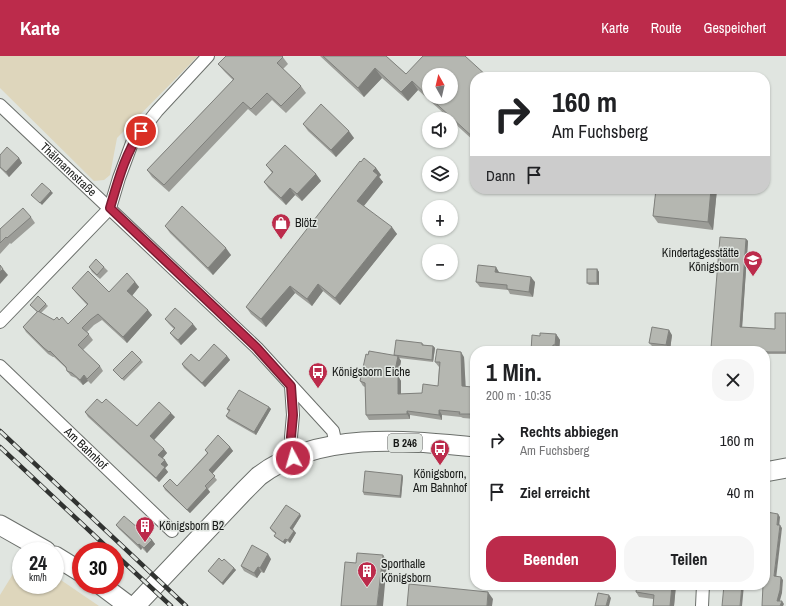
<!DOCTYPE html>
<html lang="de">
<meta charset="utf-8">
<style>
:root{--surface:#fff;--page:#f6f6f6;--text:#202124;--muted:#757577;--accent:#bc2b4b}
body{margin:0;font-family:"Archivo Narrow",sans-serif;background:var(--page);color:var(--text);height:100vh;display:flex;flex-direction:column;font-size:15px;white-space:nowrap}
*{box-sizing:border-box;margin:0}
p{font-size:13px;color:var(--muted)}
.icon{flex:none;width:22px;height:22px;fill:none;stroke:currentColor;stroke-width:2;stroke-linecap:round;stroke-linejoin:round}
.map{position:relative;flex:1;overflow:hidden}
.side{position:absolute;left:470px;top:290px;width:300px;height:244px;display:flex;flex-direction:column;background:var(--surface);border-radius:16px;box-shadow:0 1px 3px #0004}
.side>*{flex:none}
.hud{position:absolute;left:470px;top:16px;width:300px;height:122px;border-radius:16px;box-shadow:0 1px 3px #0004;background:#fff;color:var(--text);overflow:hidden}
.needle{width:26px;rotate:352deg}
.tools{position:absolute;left:422px;top:12px;display:grid;gap:8px}
.tools a{display:grid;place-items:center;width:36px;height:36px;border-radius:50%;background:var(--surface);box-shadow:0 1px 3px #0004;font-size:20px}
.speed{position:absolute;left:12px;top:486px;display:flex;gap:8px;font-size:20px;font-weight:700;text-align:center}
.speed>*{display:grid;place-content:center;width:52px;height:52px;border-radius:50%;background:var(--surface);box-shadow:0 1px 3px #0004;line-height:1}
.speed small{font-size:10px;font-weight:400}
.speed .limit{border:6px solid #d22;background:#fff;color:#111}
.pin{position:absolute;display:grid;place-items:center;width:34px;height:34px;color:#fff;margin:-17px;border:2px solid #fff;border-radius:50%;box-shadow:0 1px 4px #0007}
.me{position:absolute;width:44px;margin:-22px;rotate:354deg;stroke-linejoin:round;filter:drop-shadow(0 0 3px #0008)}
.turn{display:flex;align-items:center;gap:14px;height:84px;padding:0 16px;font-size:18px}
.turn .icon{width:52px;height:52px;stroke-width:2.5}
.turn b{display:block;font-size:28px;line-height:34px}
.then{display:flex;align-items:center;height:38px;padding:0 16px;background:#0003;gap:8px;font-size:15px}
.round{display:grid;place-items:center;flex:none;width:42px;height:42px;border-radius:16px;background:var(--page)}
.head{display:flex;align-items:center;justify-content:space-between;height:68px;padding:0 16px}
h1{font-size:24px;font-weight:800;line-height:30px}
.action{display:flex;gap:8px;margin-top:auto;padding:8px 16px}
.action a{flex:1;height:46px;border-radius:16px;background:var(--accent);color:#fff;font-size:16px;font-weight:800;line-height:46px;text-align:center}
.action a+a{background:var(--page);color:var(--text)}
ul{padding:0;list-style:none}
li{display:flex;align-items:center;gap:12px;height:52px;padding:0 16px}
li div{flex:1}
li b{display:block;font-size:15px}
li em{font-style:normal}
header{display:flex;align-items:center;gap:24px;box-sizing:border-box;height:56px;padding:0 20px;background:var(--accent);color:#fff}
header strong{font-size:19px}
nav{display:flex;gap:22px;margin-inline-start:auto;font-size:14px}
.map>svg:first-child{display:block}
.green{fill:#ded6bc}
.lines{fill:none;stroke-linecap:round;stroke-linejoin:round}
.street-casing{stroke:#6b6f6b;stroke-width:14}
.primary-casing{stroke:#6b6f6b;stroke-width:21}
.street{stroke:#fff;stroke-width:12}
.primary{stroke:#fff;stroke-width:19}
.rail-casing{stroke:#313331;stroke-width:4.5}
.rail{stroke:#e0e5e0;stroke-width:3;stroke-dasharray:9;stroke-linecap:butt}
.wall{fill:#9c9d98}
.shaded-wall{fill:#7f807c}
.building{fill:#b5b7b1;stroke:#7f807c}
.route-casing{stroke:#7a1c31;stroke-width:10}
.route{stroke:#bc2b4b;stroke-width:7}
.labels{text-anchor:middle;dominant-baseline:central;stroke-width:3;stroke-linejoin:round;paint-order:stroke}
.shield{fill:#e0e5e0;stroke:#535653;stroke-width:1}
.shield-label{font-size:11px;font-weight:bold;fill:#171917}
.street-label{font-size:12px;fill:#171917;stroke:#e0e5e0}
.poi-label{font-size:12px;fill:#171917;stroke:#e0e5e0;text-anchor:start}
</style>
<header>
<strong>Karte</strong>
<nav><a>Karte</a><a>Route</a><a>Gespeichert</a></nav>
</header>
<div class="map">
<svg width="786" height="550" viewBox="0 0 786 550">
<rect width="100%" height="100%" fill="#e0e5e0"/>
<g class="green">
<polygon points="0,0 198,0 117,82 110,119 104,124 94,125 0,32"/>
<polygon points="21,505 21,529 55,529 55,520 99,550 0,550 0,539"/>
</g>
<g class="lines">
<g class="street-casing">
<g id="street">
<path id="s1" d="M0 49 257 292 333 375 336 389"/>
<polyline points="0,266 110,152 119,122 132,87 157,55 208,0"/>
<path id="s2" d="M0 310 172 475"/>
<polyline points="291,330 293,359 291,381 293,402"/>
<polyline points="702,550 703,529"/>
</g>
</g>
<g class="primary-casing">
<g id="primary">
<polyline points="765,416 786,412"/>
<polyline points="0,469 46,495"/>
<polyline points="55,500 81,516"/>
<polyline points="101,529 129,550"/>
<path d="M135 550 244 435C249 430 254 425 259 420 319 375 405 384 475 391"/>
</g>
</g>
<use href="#street" class="street"/>
<use href="#primary" class="primary"/>
<g class="rail-casing">
<g id="rail">
<polyline points="0,375 186,550"/>
<polyline points="0,391 111,495"/>
<polyline points="115,498 171,550"/>
</g>
</g>
<use href="#rail" class="rail"/>
</g>
<g class="wall">
<polygon points="282,0 288,8 283,13 301,30 306,37 286,57 272,44 256,60 248,53 169,136 152,121 147,114 233,24 224,15 218,8"/>
<polygon points="320,0 386,0 406,18 475,21 475,86 451,64 451,63 450,63 418,34 408,45 382,22 364,41"/>
<polygon points="303,68 354,82 336,101 308,75"/>
<polygon points="0,99 19,102 22,107 9,121 0,112"/>
<polygon points="266,109 316,118 321,125 302,145 295,139 286,149 269,133 264,126 272,117"/>
<polygon points="376,112 381,119 379,121 383,126 364,150 397,178 340,249 323,235 312,250 295,237 266,271 251,258 246,251"/>
<polygon points="656,133 717,133 713,174 658,167 653,160"/>
<polygon points="31,161 35,167 11,188 10,187 0,198 0,173"/>
<polygon points="165,170 231,199 213,219 170,177"/>
<polygon points="746,183 748,185 742,271 775,273 786,257 786,298 765,298 765,295 725,295 713,294 711,292"/>
<polygon points="89,211 104,211 108,215 100,223 92,216"/>
<polygon points="597,213 599,216 599,229 589,229 587,227"/>
<polygon points="499,216 499,217 535,226 533,241 510,238 508,234 480,231 476,226"/>
<polygon points="135,226 139,231 132,240 152,259 127,287 102,264 94,269 87,276 93,284 83,294 100,310 103,315 91,328 88,325 83,329 76,322 71,320 67,315 67,313 54,301 53,301 48,298 26,276 23,271 37,256 30,249 46,248 48,250 41,257 54,264 59,264 68,268 87,249 76,237 72,232 109,236"/>
<polygon points="165,263 197,273 181,289 174,282 170,277 174,273 169,268"/>
<polygon points="556,278 560,284 559,295 531,295 540,280"/>
<polygon points="672,279 670,294 653,291 649,287"/>
<polygon points="422,287 424,289 433,290 435,292 433,306 399,302 401,305 398,320 401,325 401,338 422,337 438,330 439,311 435,306 464,301 465,331 472,331 475,335 475,363 463,362 461,361 442,359 442,364 410,359 410,363 369,364 366,359 365,331 363,330 360,325 368,299 395,300"/>
<polygon points="227,300 230,304 205,331 184,312 182,308"/>
<polygon points="141,304 143,306 124,325 113,314"/>
<polygon points="102,347 137,370 175,361 154,384 167,397 162,402 168,409 165,412 168,416 159,426 88,361 85,356"/>
<polygon points="269,351 271,353 256,379 228,363 226,360 229,356 227,353"/>
<polygon points="230,391 233,395 212,418 217,424 208,433 210,436 190,457 165,434 163,430 177,430 207,397 205,394"/>
<polygon points="402,419 403,421 401,442 364,439 363,436"/>
<polygon points="301,460 293,473 296,477 290,487 287,485 285,488 276,482 274,480 276,478 272,475 270,472"/>
<polygon points="116,469 152,484 155,488 147,497 142,492 141,494 119,473"/>
<polygon points="271,503 264,517 261,516 257,522 244,515 241,510"/>
<polygon points="222,505 234,512 236,514 223,529 210,517 208,515"/>
<polygon points="676,529 674,550 653,550 653,543 639,541 636,536"/>
</g>
<g class="shaded-wall">
<polygon points="375,12 382,22 364,41 358,32"/>
<polygon points="412,25 418,34 408,45 401,36"/>
<polygon points="349,75 354,82 336,101 331,94"/>
<polygon points="19,102 22,107 9,121 6,116"/>
<polygon points="376,112 381,119 379,121 383,126 362,152 357,145 373,115"/>
<polygon points="316,118 321,125 302,145 297,138"/>
<polygon points="290,132 295,139 286,149 281,142"/>
<polygon points="711,133 717,133 713,174 708,166"/>
<polygon points="51,135 53,137 42,149 40,147"/>
<polygon points="392,171 397,178 340,249 335,242"/>
<polygon points="746,183 748,185 742,273 740,271"/>
<polygon points="226,192 231,199 213,219 208,212"/>
<polygon points="496,211 499,216 499,221 495,216"/>
<polygon points="3,213 8,219 0,228 0,216"/>
<polygon points="597,213 599,216 599,229 597,227"/>
<polygon points="531,221 535,226 533,241 529,236"/>
<polygon points="135,226 139,231 131,241 127,235"/>
<polygon points="318,228 323,235 312,250 307,243"/>
<polygon points="290,230 295,237 266,271 261,263"/>
<polygon points="148,254 152,259 127,287 123,281"/>
<polygon points="193,268 197,273 181,289 178,284"/>
<polygon points="669,274 672,279 670,294 666,289"/>
<polygon points="556,278 560,284 559,295 555,289"/>
<polygon points="553,289 557,295 552,295"/>
<polygon points="433,290 435,292 433,306 432,304"/>
<polygon points="461,296 464,301 466,335 462,330"/>
<polygon points="227,300 230,304 205,331 202,327"/>
<polygon points="398,300 401,305 398,320 401,325 401,342 398,338 394,320"/>
<polygon points="84,319 88,325 83,329 80,324"/>
<polygon points="472,331 475,335 475,361 473,358 472,337"/>
<polygon points="269,351 271,353 256,379 254,376"/>
<polygon points="439,354 442,359 442,364 439,359"/>
<polygon points="407,355 410,359 410,363 407,358"/>
<polygon points="171,357 175,361 153,385 150,380"/>
<polygon points="230,391 233,395 212,418 209,414"/>
<polygon points="164,393 167,397 162,403 158,399"/>
<polygon points="165,404 168,409 165,412 168,416 159,426 156,422 161,408"/>
<polygon points="402,419 403,421 401,442 400,440"/>
<polygon points="207,432 210,436 190,457 187,454"/>
<polygon points="300,458 301,460 292,474 290,472"/>
<polygon points="778,458 780,461 779,472 777,469"/>
<polygon points="780,469 782,472 776,523 774,520"/>
<polygon points="294,475 296,477 290,487 288,484"/>
<polygon points="285,483 287,485 285,488 283,486"/>
<polygon points="152,484 155,488 147,497 144,492"/>
<polygon points="139,488 142,492 141,494 138,489"/>
<polygon points="268,498 271,503 264,517 260,512"/>
<polygon points="383,499 387,506 383,550 377,550"/>
<polygon points="258,511 261,516 257,522 254,517"/>
<polygon points="234,512 236,514 223,529 222,527"/>
<polygon points="781,521 783,524 782,537 779,548 777,545"/>
<polygon points="672,529 676,529 674,550 670,550"/>
<polygon points="742,529 744,529 742,550 740,550"/>
<polygon points="488,536 493,543 492,550 487,550"/>
<polygon points="609,539 611,542 609,550 606,550"/>
<polygon points="782,545 784,548 783,550 780,550"/>
</g>
<g class="building">
<polygon points="226,0 282,0 283,1 277,7 301,30 281,50 267,37 251,53 243,46 164,129 147,114 234,23 218,8"/>
<polygon points="323,0 386,0 406,18 423,0 465,0 488,21 475,21 475,83 429,41 451,41 451,19 429,19 429,41 412,25 401,36 375,12 358,32"/>
<polygon points="321,48 349,75 331,94 303,68"/>
<polygon points="285,89 316,118 297,138 290,132 281,142 264,126 273,116 266,109"/>
<polygon points="7,91 19,102 6,116 0,111 0,99"/>
<polygon points="364,102 376,112 373,115 378,119 357,145 392,171 335,242 318,228 307,243 290,230 261,263 246,251 360,105 361,106"/>
<polygon points="42,127 51,135 40,147 31,139"/>
<polygon points="656,133 711,133 708,166 653,160"/>
<polygon points="182,150 226,192 208,212 165,170"/>
<polygon points="23,152 31,161 7,182 6,181 0,187 0,173"/>
<polygon points="720,181 746,183 740,271 775,273 775,257 786,257 786,296 769,296 711,292"/>
<polygon points="96,203 104,211 97,219 89,211"/>
<polygon points="0,209 3,213 0,216"/>
<polygon points="478,209 496,211 495,216 531,221 529,236 507,233 507,229 476,226"/>
<rect x="587" y="213" width="10" height="14"/>
<polygon points="88,215 109,236 127,217 135,226 127,235 148,254 123,281 98,258 90,264 82,272 89,278 78,289 100,310 87,323 84,319 80,324 72,317 67,315 66,311 50,295 49,296 44,292 23,271 38,255 54,264 57,261 59,264 62,261 68,268 88,248 72,232"/>
<polygon points="38,240 46,248 38,256 30,249"/>
<polygon points="175,252 193,268 178,284 170,277 175,272 165,263"/>
<polygon points="652,271 669,274 666,289 649,287"/>
<polygon points="540,277 556,278 555,289 553,289 552,295 531,295 532,279 540,280"/>
<polygon points="396,284 422,287 422,289 433,290 432,304 394,299"/>
<polygon points="214,288 227,300 202,327 182,308 191,298 199,305"/>
<polygon points="590,291 601,292 600,295 588,295"/>
<polygon points="437,293 461,296 462,330 472,331 472,337 475,337 473,358 459,358 460,356 439,354 439,359 407,355 407,358 366,359 365,327 360,325 366,298 368,299 369,295 398,300 394,320 398,320 398,338 422,337 423,328 438,330 440,306 435,306"/>
<polygon points="132,295 141,304 122,323 113,314"/>
<polygon points="239,334 269,351 254,376 226,360 230,354 227,353"/>
<polygon points="97,343 102,347 106,343 137,370 159,346 171,357 150,380 164,393 158,399 165,404 161,408 165,411 156,422 85,356"/>
<polygon points="218,379 230,391 209,414 215,420 205,430 207,432 187,454 163,430 170,423 177,430 208,397 205,394"/>
<polygon points="365,415 402,419 400,440 363,436"/>
<polygon points="286,449 300,458 290,472 294,475 288,484 285,483 283,486 274,480 276,477 270,472"/>
<polygon points="767,456 778,458 777,469 780,469 774,520 781,521 780,534 777,545 782,545 780,550 762,550 763,529 765,529 765,478"/>
<polygon points="124,460 152,484 144,492 139,488 138,489 116,469"/>
<polygon points="252,489 268,498 260,512 258,511 254,517 241,510"/>
<polygon points="357,497 383,499 377,550 341,550 345,506 356,507"/>
<polygon points="219,502 222,505 224,503 234,512 222,527 208,515"/>
<polygon points="409,528 488,536 487,550 407,550"/>
<polygon points="637,529 672,529 670,550 653,550 654,539 636,536"/>
<polygon points="724,529 742,529 740,550 722,550"/>
<polygon points="598,537 609,539 606,550 595,550"/>
</g>
<g class="lines">
<g class="route-casing">
<path id="route" d="M141 75C125 98 118 125 110 152L257 292 291 330 293 359 291 381 293 402"/>
</g>
<use href="#route" class="route"/>
</g>
<defs>
<g id="shop-pin" transform="scale(1)"><path d="M0 17L-7.5 6A9.5 9.5 0 1 1 7.5 6Z" fill="#bc2b4b" stroke="#e0e5e0"/><path d="M-5-2.5h2.3a2.7 3.5 0 0 1 5.4 0H5L5.5 6h-11ZM-1.5-2.5h3a1.5 2.3 0 0 0-3 0Z" fill="#fff"/></g>
<g id="school-pin" transform="scale(1)"><path d="M0 17L-7.5 6A9.5 9.5 0 1 1 7.5 6Z" fill="#bc2b4b" stroke="#e0e5e0"/><path d="M0-5L7-2L0 1L-7-2ZM-4 1L0 2.5L4 1V4Q0 6-4 4Z" fill="#fff"/></g>
<g id="bus-pin" transform="scale(1)"><path d="M0 17L-7.5 6A9.5 9.5 0 1 1 7.5 6Z" fill="#bc2b4b" stroke="#e0e5e0"/><path d="M-5-6H5V4H4V6H2V4H-2V6H-4V4H-5ZM-3.5-4V0h7V-4ZM-3.5 1.2v1.5H-2V1.2ZM2 1.2v1.5H3.5V1.2Z" fill="#fff"/></g>
<g id="building-pin" transform="scale(1)"><path d="M0 17L-7.5 6A9.5 9.5 0 1 1 7.5 6Z" fill="#bc2b4b" stroke="#e0e5e0"/><path d="M-4-6H4V6H1V3H-1V6H-4ZM-2.5-4.3h1.7v1.8h-1.7ZM.8-4.3h1.7v1.8H.8ZM-2.5-1h1.7V.8h-1.7ZM.8-1h1.7V.8H.8Z" fill="#fff"/></g>
</defs>
<g fill-rule="evenodd">
<use href="#shop-pin" x="281" y="167"/>
<use href="#school-pin" x="753" y="204"/>
<use href="#bus-pin" x="318" y="316"/>
<use href="#bus-pin" x="440" y="393"/>
<use href="#building-pin" x="145" y="470"/>
<use href="#building-pin" x="367" y="515"/>
</g>
<g class="labels">
<rect class="shield" x="388" y="378" width="34" height="18" rx="3"/>
<g class="shield-label">
<text x="405" y="387">B 246</text>
</g>
<g class="street-label">
<text stroke="none"><textPath href="#s1" startOffset="94">Thälmannstraße</textPath></text>
<text stroke="none"><textPath href="#s2" startOffset="119">Am Bahnhof</textPath></text>
</g>
<g class="poi-label">
<text x="295" y="167">Blötz</text>
<text x="739" y="197" text-anchor="end">Kindertagesstätte<tspan x="739" dy="14">Königsborn</tspan></text>
<text x="332" y="316">Königsborn Eiche</text>
<text x="440" y="418" text-anchor="middle">Königsborn,<tspan x="440" dy="14">Am Bahnhof</tspan></text>
<text x="159" y="470">Königsborn B2</text>
<text x="381" y="508">Sporthalle<tspan x="381" dy="14">Königsborn</tspan></text>
</g>
</g>
</svg>
<div class="tools">
<a><svg class="needle" viewBox="-14 -14 28 28"><path d="M0-13l5 13h-10z" fill="#e53935"/><path d="M0 13l5-13h-10z" fill="#757577"/></svg></a>
<a><svg class="icon" aria-label="sound" viewBox="0 0 24 24"><path d="M4 9h4l5-4v14l-5-4H4zM17 9q2 3 0 6"/></svg></a>
<a><svg class="icon" aria-label="layers" viewBox="0 0 24 24"><path d="M12 4l9 5-9 5-9-5zM3 14l9 5 9-5"/></svg></a>
<a>+</a>
<a>−</a>
</div>
<div class="speed"><div>24<small>km/h</small></div><div class="limit">30</div></div>
<div class="pin" style="left:141px;top:75px;background:#d93025"><svg class="icon" aria-label="arrive" viewBox="0 0 24 24"><path d="M6 21V4h12l-3 4 3 4H6"/></svg></div>
<svg class="me" style="left:293px;top:402px" viewBox="-20 -20 40 40"><circle r="17" fill="#bc2b4b" stroke="#fff" stroke-width="3"/><path d="M0-11L8 9 0 5-8 9z" fill="#fff"/></svg>
<div class="hud">
<div class="turn"><svg class="icon" aria-label="right" viewBox="0 0 24 24"><path d="M7 20v-9h11M14 6l5 5-5 5"/></svg><div><b>160 m</b>Am Fuchsberg</div></div>
<div class="then">Dann<svg class="icon" aria-label="arrive" viewBox="0 0 24 24"><path d="M6 21V4h12l-3 4 3 4H6"/></svg></div>
</div>
<section class="side">
<div class="head"><div><h1>1 Min.</h1><p>200 m · 10:35</p></div><a class="round"><svg class="icon" aria-label="close" viewBox="0 0 24 24"><path d="M6 6l12 12M18 6L6 18"/></svg></a></div>
<ul>
<li><svg class="icon" aria-label="right" viewBox="0 0 24 24"><path d="M7 20v-9h11M14 6l5 5-5 5"/></svg><div><b>Rechts abbiegen</b><p>Am Fuchsberg</p></div><em>160 m</em></li>
<li><svg class="icon" aria-label="arrive" viewBox="0 0 24 24"><path d="M6 21V4h12l-3 4 3 4H6"/></svg><div><b>Ziel erreicht</b></div><em>40 m</em></li>
</ul>
<div class="action"><a>Beenden</a><a>Teilen</a></div>
</section>
</div>
